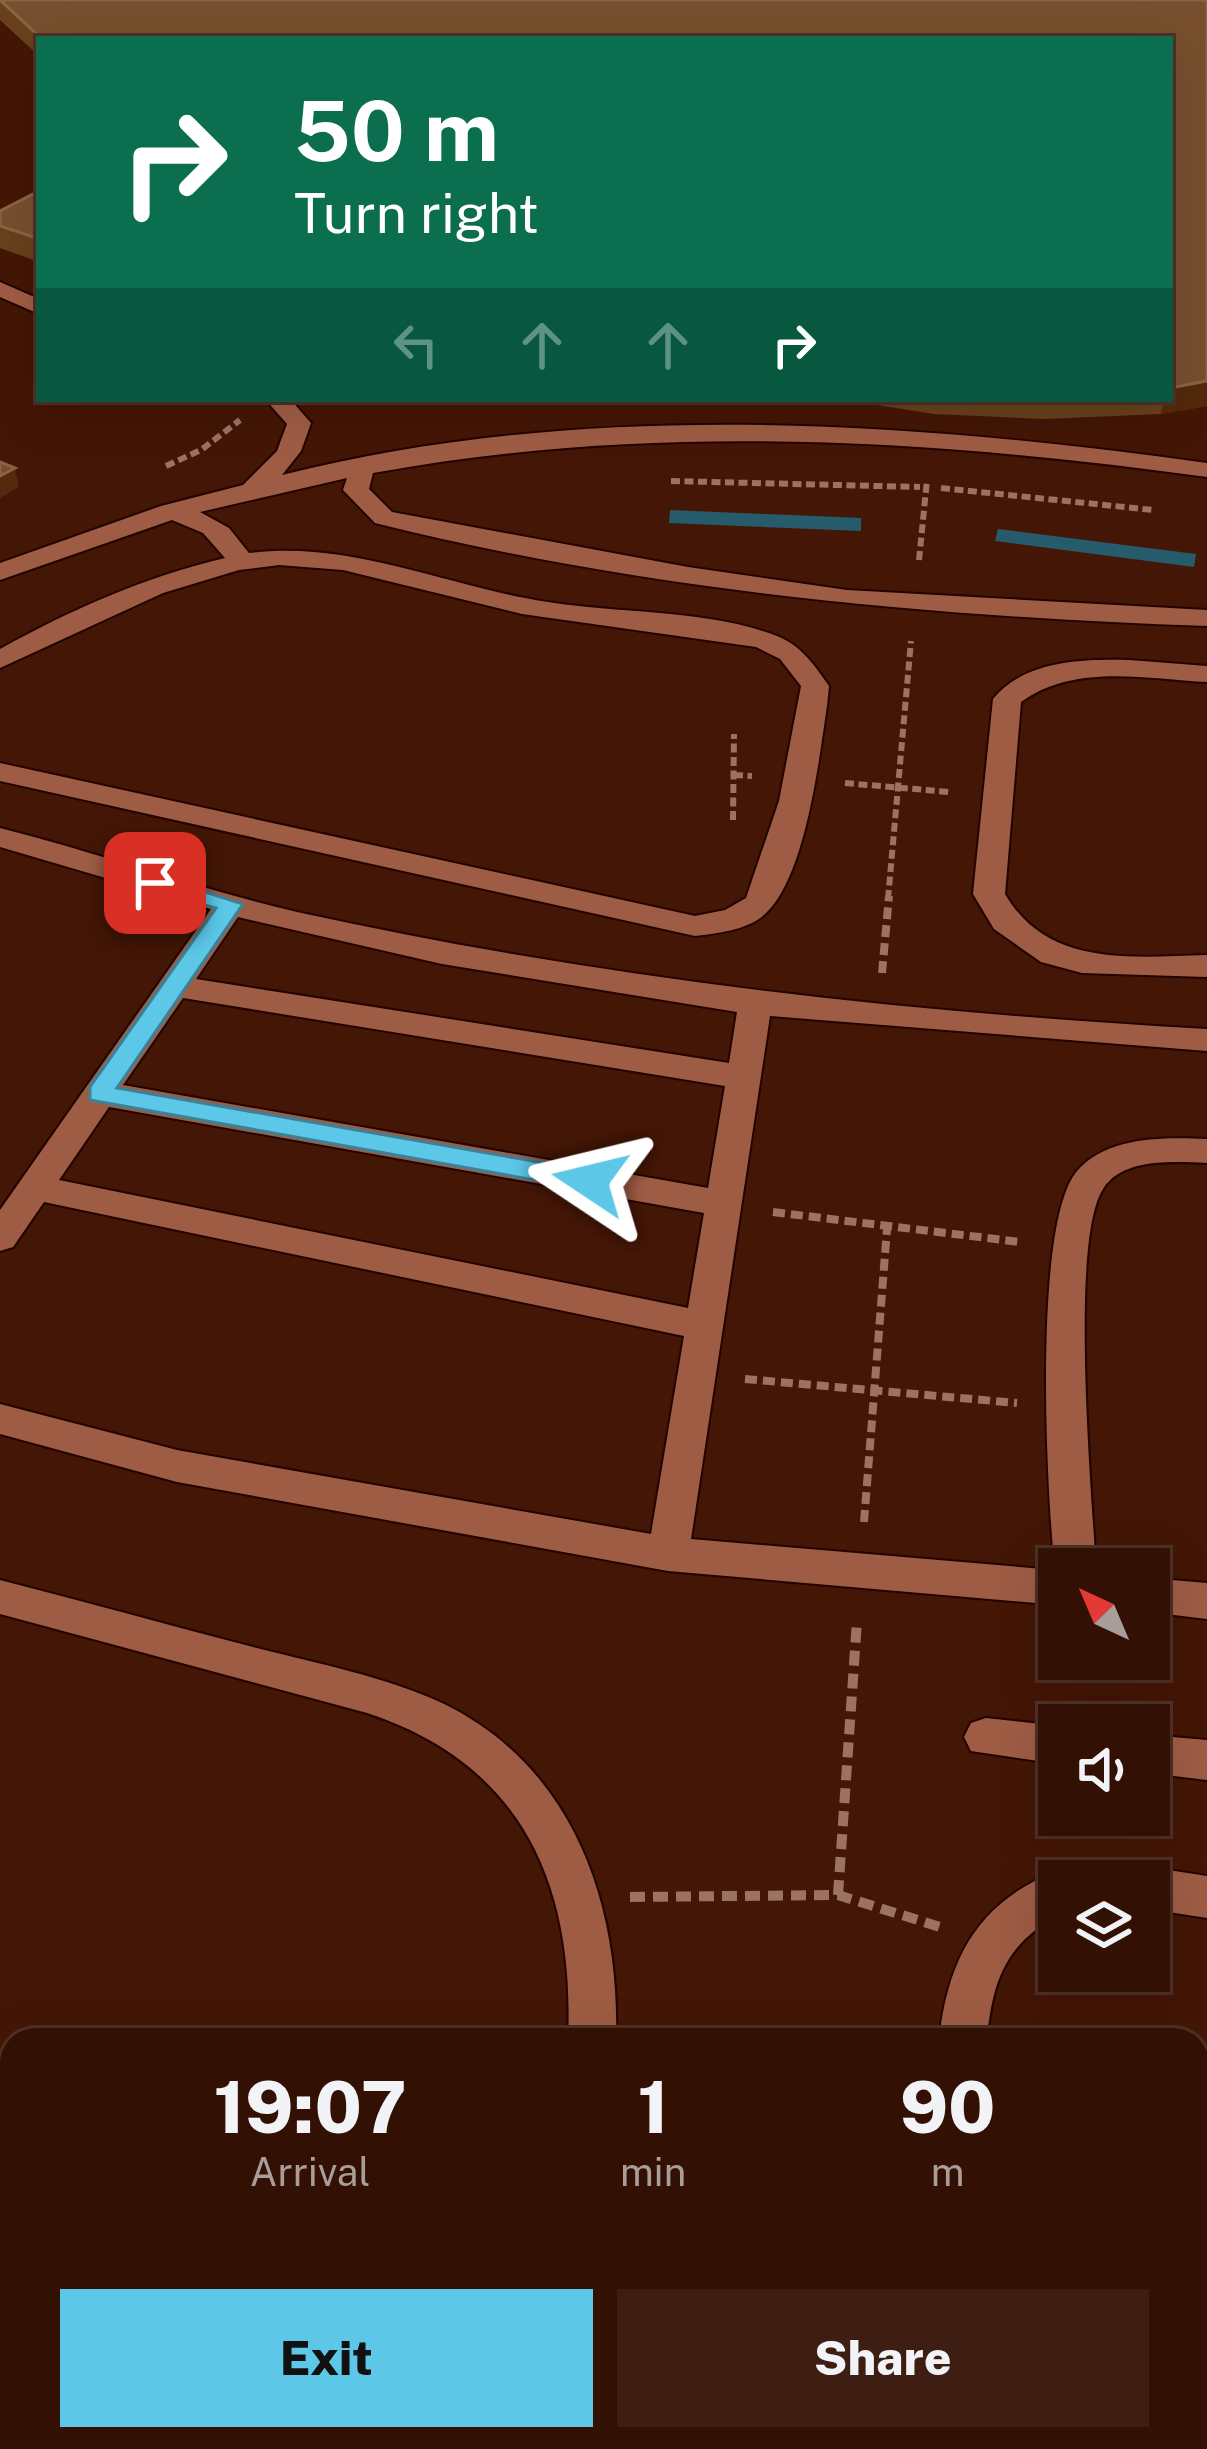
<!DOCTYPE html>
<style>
:root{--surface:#331004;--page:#3e1e13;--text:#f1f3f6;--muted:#a99d9a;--line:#4e3026;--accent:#5cc7e7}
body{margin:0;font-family:"Public Sans",sans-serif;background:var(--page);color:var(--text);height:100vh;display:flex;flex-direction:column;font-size:45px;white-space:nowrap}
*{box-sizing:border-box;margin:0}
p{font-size:39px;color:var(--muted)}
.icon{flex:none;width:66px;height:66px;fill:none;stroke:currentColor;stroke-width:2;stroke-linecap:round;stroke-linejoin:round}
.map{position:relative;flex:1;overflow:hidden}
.drawer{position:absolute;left:0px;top:2028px;width:1209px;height:423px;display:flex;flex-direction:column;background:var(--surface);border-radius:36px 36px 0 0;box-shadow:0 12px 48px #0002,0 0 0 3px var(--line)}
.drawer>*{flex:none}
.hud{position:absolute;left:36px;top:36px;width:1137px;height:366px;border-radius:0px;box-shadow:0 12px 48px #0002,0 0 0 3px var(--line);background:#0b6e4f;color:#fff;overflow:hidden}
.needle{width:78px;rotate:316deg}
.buttons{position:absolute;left:1038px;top:1548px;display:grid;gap:24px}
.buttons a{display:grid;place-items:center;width:132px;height:132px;border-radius:0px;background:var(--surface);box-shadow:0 12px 48px #0002,0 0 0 3px var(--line);font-size:60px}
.pin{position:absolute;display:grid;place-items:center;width:102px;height:102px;color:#fff;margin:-51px;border-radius:24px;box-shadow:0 6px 18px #0006}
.me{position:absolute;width:132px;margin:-66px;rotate:280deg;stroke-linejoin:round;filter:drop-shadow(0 0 9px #0008)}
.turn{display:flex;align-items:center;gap:42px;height:252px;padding:0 60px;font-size:54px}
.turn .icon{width:156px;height:156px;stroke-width:2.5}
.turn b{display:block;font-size:84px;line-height:102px}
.lanes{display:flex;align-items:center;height:114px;padding:0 60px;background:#0003;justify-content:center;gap:60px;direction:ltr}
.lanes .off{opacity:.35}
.eta{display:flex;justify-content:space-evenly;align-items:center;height:204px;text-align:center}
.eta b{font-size:72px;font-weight:800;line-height:84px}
.primary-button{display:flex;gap:24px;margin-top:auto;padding:24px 60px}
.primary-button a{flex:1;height:138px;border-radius:0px;background:var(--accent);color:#111;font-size:48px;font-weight:800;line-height:138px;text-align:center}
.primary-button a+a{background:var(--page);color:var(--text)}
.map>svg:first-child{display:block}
.water{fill:#255b6a}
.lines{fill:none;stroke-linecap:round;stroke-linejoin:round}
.minor-casing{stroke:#220400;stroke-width:4}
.path-far2{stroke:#9c7263;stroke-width:6;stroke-dasharray:9 4.5;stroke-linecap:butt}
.path-far1{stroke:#9c7263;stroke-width:8;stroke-dasharray:12 6;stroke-linecap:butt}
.path{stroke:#9c7263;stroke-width:10;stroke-dasharray:15 8;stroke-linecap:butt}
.minor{fill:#9f5c44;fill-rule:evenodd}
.wall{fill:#68401d}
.shaded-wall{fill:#54290c}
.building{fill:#774f2e;stroke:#8a6345;stroke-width:3}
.route{fill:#5cc7e7;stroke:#3c8196;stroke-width:3}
</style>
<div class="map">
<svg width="1207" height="2449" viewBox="0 0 1207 2449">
<rect width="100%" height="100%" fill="#441605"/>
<g class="water">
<polygon points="670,510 861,518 861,531 669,523"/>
<polygon points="998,529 1196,554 1194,567 995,541"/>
</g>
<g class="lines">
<g class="minor-casing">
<g id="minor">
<polygon points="0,282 39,299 39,314 0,297"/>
<path d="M265 399H290L311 423 301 451 282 475C584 399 903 421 1207 463V477C929 439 651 422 373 473L369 489 392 512 688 567 847 590 1207 610V626C927 616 647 591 375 523L343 490 347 478 200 512 229 528 249 553C352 540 448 587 548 602 622 614 707 609 777 636 802 646 814 665 829 686L827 706C819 759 806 875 766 913 749 930 718 933 695 936L0 781V763L695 916 725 910 746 898 779 801 801 686 780 659 756 647 522 614 343 570 279 565 239 570 163 593 0 668V649C72 609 145 577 225 558L203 533 172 520 0 580V563L161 506 243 485 277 451 287 424Z"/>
<path d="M1129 660 1207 666V682C1145 679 1075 663 1021 702L1005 894C1048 968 1132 957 1207 955V977L1082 973 1041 962 994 929 973 894 993 699C1025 660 1083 659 1129 660Z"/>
<path d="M0 828C100 853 197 889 297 912 597 978 900 1012 1207 1029V1051L770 1016 691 1539 1055 1570C1047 1495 1032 1225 1077 1171 1107 1136 1165 1137 1207 1139V1163C1175 1162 1123 1157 1103 1189 1069 1241 1092 1497 1096 1569H1059V1605L668 1571 177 1482 0 1434V1404L177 1450 651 1534 684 1336 44 1202 13 1247 0 1251V1210L211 909 0 847ZM238 917 442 964 737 1012 729 1063 196 979ZM183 998 725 1086 708 1188 123 1085ZM109 1107 704 1213 688 1308 59 1180Z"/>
<polygon points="1149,1578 1207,1583 1207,1619 1149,1612"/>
<path d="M0 1580C86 1602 171 1626 257 1648 319 1664 383 1676 442 1703 573 1766 620 1903 616 2040H568C575 1886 523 1764 367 1713L0 1614Z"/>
<polygon points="986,1718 1059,1726 1059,1764 971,1751 964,1737 971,1723"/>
<polygon points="1149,1735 1207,1740 1207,1780 1149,1773"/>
<polygon points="1149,1867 1207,1876 1207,1918 1149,1909 1149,1881 1129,1881 1133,1873"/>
<path d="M1059 1870 1077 1881H1059V1915C1005 1944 992 1982 987 2040H939C948 1957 979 1901 1059 1870Z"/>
<polygon points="521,2439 575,2439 573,2449 519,2449"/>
<polygon points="918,2439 972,2439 971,2449 917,2449"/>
</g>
</g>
<g class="path-far2">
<polyline points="166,466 201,450 240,420"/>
<polyline points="671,481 920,487"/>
<polyline points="941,488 1153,510"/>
<polyline points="919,560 927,480"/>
<polyline points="734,775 752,776"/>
<polyline points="845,783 949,792"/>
<polyline points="733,820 734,734"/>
<polyline points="888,899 911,641"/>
</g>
<g class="path-far1">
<polyline points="882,973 889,896"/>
<polyline points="773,1212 1020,1242"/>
<polyline points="745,1379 1017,1403"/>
<polyline points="864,1522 887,1229"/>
</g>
<g class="path">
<polyline points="838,1895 857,1621"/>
<polyline points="630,1897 838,1895 940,1927"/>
</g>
<use href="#minor" class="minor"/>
</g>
<g class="wall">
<polygon points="0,0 1207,0 1207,406 1161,414 1044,419 934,414 839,399 1170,399 1170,39 39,39 39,56 0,20"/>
<polygon points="39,191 39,262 0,248 0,211"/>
</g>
<g class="shaded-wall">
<polygon points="1207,381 1207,406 1161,414 1164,399 1170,399 1170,388"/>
<polygon points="15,468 19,487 0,498 0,476"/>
</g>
<g class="building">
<polygon points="0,0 1207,0 1207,381 1170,388 1170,39 42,39"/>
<polygon points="39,191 39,239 0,226 0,211"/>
<polygon points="0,462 15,468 0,476"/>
</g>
<polygon class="route" points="155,876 243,904 117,1088 590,1171 599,1174 599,1188 590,1190 90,1100 90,1087 216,908 147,888 147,878"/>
</svg>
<div class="buttons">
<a><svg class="needle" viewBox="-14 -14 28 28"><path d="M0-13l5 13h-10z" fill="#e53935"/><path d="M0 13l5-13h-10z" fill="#a99d9a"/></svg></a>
<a><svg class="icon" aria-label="sound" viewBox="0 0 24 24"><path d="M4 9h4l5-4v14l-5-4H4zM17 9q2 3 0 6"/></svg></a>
<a><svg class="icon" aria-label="layers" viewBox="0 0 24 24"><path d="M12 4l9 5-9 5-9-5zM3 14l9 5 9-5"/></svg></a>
</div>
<div class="pin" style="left:155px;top:883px;background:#d93025"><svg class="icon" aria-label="arrive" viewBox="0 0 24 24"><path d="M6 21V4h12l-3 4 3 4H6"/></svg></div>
<svg class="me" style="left:590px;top:1181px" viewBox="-20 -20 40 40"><path d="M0-17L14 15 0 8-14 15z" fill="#5cc7e7" stroke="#fff" stroke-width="4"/></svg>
<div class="hud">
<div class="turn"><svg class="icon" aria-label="right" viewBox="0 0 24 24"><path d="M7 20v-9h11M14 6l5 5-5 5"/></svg><div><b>50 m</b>Turn right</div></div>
<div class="lanes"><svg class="icon off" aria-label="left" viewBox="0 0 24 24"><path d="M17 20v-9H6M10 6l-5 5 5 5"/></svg><svg class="icon off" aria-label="ahead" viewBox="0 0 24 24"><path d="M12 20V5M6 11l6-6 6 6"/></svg><svg class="icon off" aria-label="ahead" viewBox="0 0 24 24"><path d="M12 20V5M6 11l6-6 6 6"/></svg><svg class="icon" aria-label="right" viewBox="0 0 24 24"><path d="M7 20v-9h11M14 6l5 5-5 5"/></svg></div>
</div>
<section class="drawer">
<div class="eta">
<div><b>19:07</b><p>Arrival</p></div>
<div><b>1</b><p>min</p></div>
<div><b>90</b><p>m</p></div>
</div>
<div class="primary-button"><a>Exit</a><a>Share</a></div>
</section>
</div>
